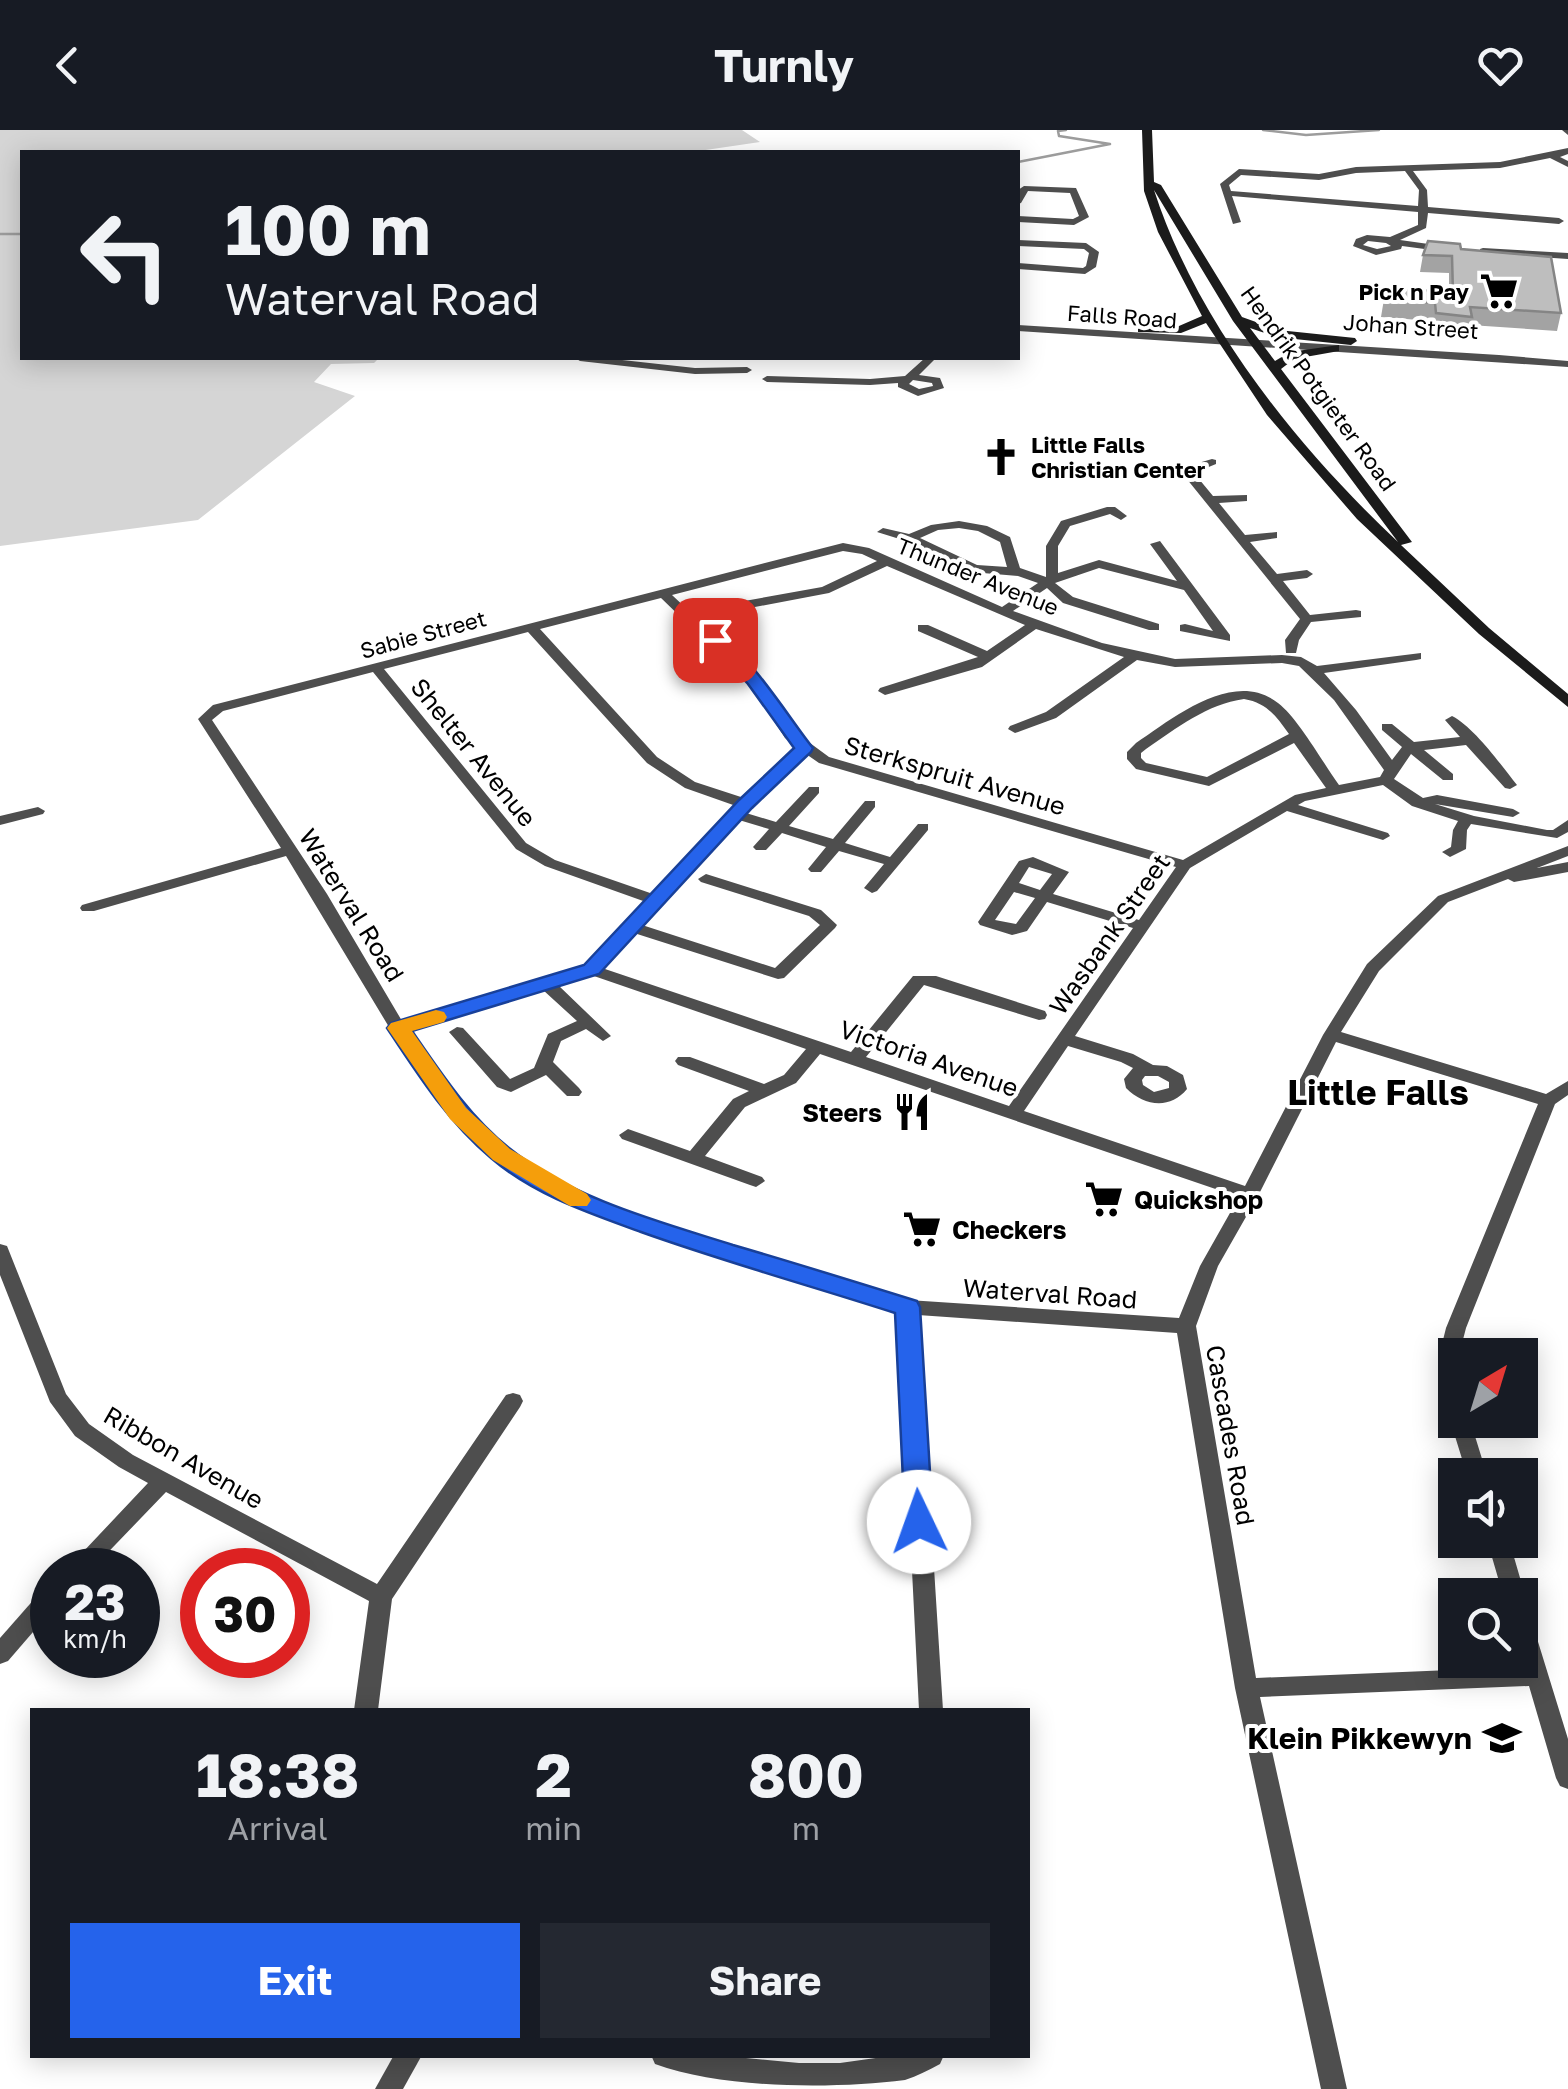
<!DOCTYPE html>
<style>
:root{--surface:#171b24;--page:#242831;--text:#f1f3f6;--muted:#9ea1a6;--accent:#2563eb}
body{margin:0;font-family:"Golos Text",sans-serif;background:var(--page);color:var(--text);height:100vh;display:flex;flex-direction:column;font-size:38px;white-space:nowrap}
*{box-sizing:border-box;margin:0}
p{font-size:32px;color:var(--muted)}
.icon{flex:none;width:55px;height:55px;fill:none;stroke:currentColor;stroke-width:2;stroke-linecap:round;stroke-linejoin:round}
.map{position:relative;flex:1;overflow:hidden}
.details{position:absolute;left:30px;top:1578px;width:1000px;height:350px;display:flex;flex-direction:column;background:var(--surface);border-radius:0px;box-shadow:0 5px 25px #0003}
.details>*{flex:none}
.guide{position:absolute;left:20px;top:20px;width:1000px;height:210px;border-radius:0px;box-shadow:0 5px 25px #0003;background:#171b24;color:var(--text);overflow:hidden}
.needle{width:65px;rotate:38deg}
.controls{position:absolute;left:1438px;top:1208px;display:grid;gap:20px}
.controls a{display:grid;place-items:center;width:100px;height:100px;border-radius:0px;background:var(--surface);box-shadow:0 5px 25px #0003;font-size:50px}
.speed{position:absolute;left:30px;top:1418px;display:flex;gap:20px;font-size:50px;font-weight:700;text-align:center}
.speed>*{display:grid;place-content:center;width:130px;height:130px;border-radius:50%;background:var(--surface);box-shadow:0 5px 25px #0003;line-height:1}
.speed small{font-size:25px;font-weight:400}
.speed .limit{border:15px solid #d22;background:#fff;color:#111}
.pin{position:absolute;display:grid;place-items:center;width:85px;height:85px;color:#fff;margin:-42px;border-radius:20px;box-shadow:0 5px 15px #0006}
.me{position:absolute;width:110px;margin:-55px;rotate:357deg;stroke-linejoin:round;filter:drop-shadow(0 0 8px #0008)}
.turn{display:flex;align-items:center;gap:35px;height:210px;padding:0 40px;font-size:45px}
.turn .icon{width:130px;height:130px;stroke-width:2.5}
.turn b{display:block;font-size:70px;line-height:85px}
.eta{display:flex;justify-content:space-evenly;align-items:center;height:170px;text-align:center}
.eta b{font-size:60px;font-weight:700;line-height:70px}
.cta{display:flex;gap:20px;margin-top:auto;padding:20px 40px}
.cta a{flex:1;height:115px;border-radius:0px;background:var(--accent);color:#fff;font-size:40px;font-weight:700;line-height:115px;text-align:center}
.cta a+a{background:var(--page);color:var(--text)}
header{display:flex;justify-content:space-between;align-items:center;height:130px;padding:0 40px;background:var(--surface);font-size:45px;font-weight:700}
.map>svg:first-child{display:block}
.green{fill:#d5d5d5}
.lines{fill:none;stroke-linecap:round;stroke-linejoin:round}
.stream{stroke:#9c9c9c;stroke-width:2.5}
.minor{fill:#4e4e4e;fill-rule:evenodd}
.secondary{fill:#1b1b1b;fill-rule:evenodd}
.wall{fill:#a3a3a3}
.building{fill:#bebebe;stroke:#858585;stroke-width:2.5}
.route{fill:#2563eb;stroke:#184099;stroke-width:2.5}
.slow{fill:#f59e0b}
.labels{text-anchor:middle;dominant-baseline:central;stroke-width:8;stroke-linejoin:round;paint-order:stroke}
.far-poi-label{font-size:22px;font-weight:bold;fill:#000;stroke:#fff;text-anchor:end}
.far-street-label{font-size:22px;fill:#000;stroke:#fff}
.street-label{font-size:25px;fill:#000;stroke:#fff}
.poi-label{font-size:25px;font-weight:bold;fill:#000;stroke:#fff;text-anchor:start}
.near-poi-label{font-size:30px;font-weight:bold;fill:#000;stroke:#fff;text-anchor:end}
.district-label{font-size:35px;font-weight:bold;fill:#000;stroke:#fff}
</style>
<header><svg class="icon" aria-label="back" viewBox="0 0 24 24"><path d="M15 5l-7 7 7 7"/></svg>Turnly<svg class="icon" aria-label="heart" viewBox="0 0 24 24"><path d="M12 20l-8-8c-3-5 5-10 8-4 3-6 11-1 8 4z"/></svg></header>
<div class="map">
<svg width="1568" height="1959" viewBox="0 0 1568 1959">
<rect width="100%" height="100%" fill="#fff"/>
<polygon class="green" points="0,0 742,0 760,12 692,22 22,22 22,228 379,228 374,233 331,234 314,252 355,266 198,390 0,416"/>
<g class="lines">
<g class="stream">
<polyline points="1263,0 1306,5 1379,0"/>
<polyline points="1018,32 1110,14 1059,6 1058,1 1066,0"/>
<polyline points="0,104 22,104"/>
</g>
<g class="minor">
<polygon points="1562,0 1568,0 1568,5"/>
<path d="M1568 18V24L1560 27 1568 31V37L1550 28 1500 38 1413 41 1427 60 1428 77 1559 88 1564 91 1559 94 1428 83 1426 98 1400 110 1450 117 1452 119 1447 122 1402 116 1401 119 1376 125 1353 116 1356 109 1367 105 1390 107 1418 95V82L1232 66 1241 92 1233 94 1220 54 1239 39 1319 44 1356 37 1500 32ZM1405 41 1419 60 1418 76 1231 61 1229 55 1241 45 1319 50 1356 43ZM1368 111 1386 113 1391 116 1377 119 1363 115Z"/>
<polygon points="1024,56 1076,58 1089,87 1074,95 1018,92 1018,86 1073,89 1079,86 1070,63 1028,61 1021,73 1018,74 1018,60"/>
<polygon points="1018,110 1086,113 1099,122 1096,137 1085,144 1018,139 1018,133 1083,138 1086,136 1089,123 1084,119 1018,116"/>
<polygon points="1483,118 1568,123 1568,129 1480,123 1480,119"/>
<polygon points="1018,195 1499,225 1568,231 1568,237 1018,201"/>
<polygon points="575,228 604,228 695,238 747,237 752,240 747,243 695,244 580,231"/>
<path d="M925 228H936L919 245 940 248 944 258 918 266 898 257V253L870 255 767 252 762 249 767 246 870 249 905 246ZM913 250 932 253 933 256 919 259 909 254Z"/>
<polygon points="1212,329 1216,330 1216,334 1194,343 1213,366 1247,365 1247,371 1219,373 1245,405 1277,402 1277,408 1250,412 1277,444 1307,440 1313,444 1307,448 1283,451 1310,485 1356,480 1361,481 1361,487 1311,492 1299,510 1296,523 1286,523 1285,510 1300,489 1182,343 1188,336"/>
<path d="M1107 377H1115L1127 386 1121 390 1110 384 1070 396 1058 416V443L1099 430 1177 451 1150 414 1160 411 1230 505V511L1180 501V495L1185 494 1213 501 1184 460 1099 438 1055 453 1073 467 1159 494V500H1149L1063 473 1047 458 1013 481 1102 513 1175 529 1282 525 1301 527 1317 536 1421 523V529L1416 530 1324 543 1356 580 1392 630 1402 617 1382 600V594H1392L1414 612 1460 607 1445 590 1452 586C1474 597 1501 635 1517 655L1510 659 1505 658 1466 615 1424 620 1453 644V650H1443L1411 624 1394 649 1423 668 1437 665 1513 679 1520 683 1513 687 1435 674 1474 686 1547 700H1553L1568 690V702L1557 708 1471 694 1467 700 1466 719 1450 727 1442 722 1451 717 1453 700 1458 691 1412 676 1383 655 1305 671 1298 675 1388 703 1390 706 1383 710 1287 681 1190 738 1075 906 1133 924 1153 935 1167 936 1183 945 1187 959C1170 980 1144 976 1126 958L1124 949 1133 938 1121 932 1068 916 1024 981 1245 1056 1323 905 1367 834 1438 766 1568 716V726L1537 738 1568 732V742L1514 752 1508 749 1448 772 1379 841 1341 902 1546 964 1568 951V965L1555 974 1466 1198 1459 1225H1455V1282L1448 1280 1445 1274 1438 1230 1446 1198 1538 974 1336 912 1259 1064 1218 1136 1196 1196 1256 1548 1523 1537 1520 1526V1480L1528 1482 1531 1489 1568 1609V1659L1560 1656 1556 1648 1529 1556 1260 1567 1347 1959H1321L1235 1558 1177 1203 918 1185 943 1580H919L899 1181 674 1112 577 1077 532 1053 496 1028 452 988 392 902 286 726 94 781H82L80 778 82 775 281 718 198 589 213 575 843 413 869 418 1002 477 1038 453 1018 446 971 442 906 411 877 402 883 398 909 404 931 395 959 391 987 396 1010 407 1020 438 1046 447V416L1061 391ZM959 398 978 401 1000 412 1007 437 977 435 920 408 938 400ZM843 421 862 424 877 431 822 457 739 472 733 476 739 480 829 463 887 436 1025 495 987 521 928 495H918V501L978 527 880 558 878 561 885 565 982 537 1036 499 1124 527 1046 582 1010 596 1008 599 1015 603 1056 588 1137 530 1175 537 1282 533 1299 536 1334 570 1384 640 1380 647 1339 655C1323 633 1298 588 1278 573 1234 538 1173 588 1136 613L1127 622V629L1136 639 1209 656 1294 613 1326 658 1295 665 1183 730 829 627 795 602 760 548 672 465ZM661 468 750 554 785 608 797 617 744 668 695 652 657 627 540 499ZM528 502 647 633 685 658 736 676 653 764 555 730 526 713 384 539ZM373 542 516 719 545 736 646 772 585 836 402 891 327 764 212 590 223 581ZM1244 569C1267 573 1276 586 1289 604L1207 647 1146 633 1141 628V623L1146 619C1177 598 1207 574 1244 569ZM806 624 819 633 1176 737 1139 790 1053 764 1069 742 1033 727 1019 731 978 792 980 795 1012 805 1027 801 1047 772 1133 798 1009 976 866 927 924 855 1039 890 1045 889 1047 885 1045 881 936 846H913L851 922 602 838 634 803 778 849 784 848 835 798 837 795 821 780 706 744 698 749 701 752 809 786 820 795 775 838 642 795 739 690 769 699 753 717 756 720H766L782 703 826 717 808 739 811 742H821L839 721 884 734 864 758 872 763 877 761 928 700V694H918L890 727 845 713 875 677V671H865L833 709 789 696 819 663V657H809L776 692 746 683ZM1029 737 1052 744 1040 760 1019 753ZM1014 762 1035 768 1016 794 995 790ZM591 845 806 919 784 945 764 954 690 927H678L675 931 678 935 749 961 733 969 690 1021 628 999 619 1005 622 1009 750 1055 756 1057 765 1051 762 1047 705 1026 745 977 796 953 820 924 1239 1067 1200 1136 1179 1188 908 1170 688 1102 589 1067 544 1045 508 1020 464 980 408 900 543 860 577 891 548 904 534 938 510 949 463 898 457 897 449 902 497 957 511 962 546 945 567 966H579L582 962 579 958 553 932 561 911 586 899 603 911 611 906 558 855ZM1145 946H1158L1169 952V958L1154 962 1143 955 1142 950Z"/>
<polygon points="38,677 45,681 43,684 0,695 0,686"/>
<polygon points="0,1114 7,1116 9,1121 66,1264 89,1294 133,1325 377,1454 506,1265 513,1263 520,1265 523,1271 520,1277 392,1469 378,1580 354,1580 369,1471 166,1362 91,1440 66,1440 148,1353 119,1337 75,1306 50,1272 0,1145"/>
<polygon points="1453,1284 1455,1284 1455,1290 1470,1290 1487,1345 1467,1345 1450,1290"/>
<polygon points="1487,1410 1509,1410 1525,1465 1522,1472 1520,1465 1503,1465"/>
<polygon points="52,1456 52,1480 8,1531 0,1534 0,1508 44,1458"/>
<polygon points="394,1925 422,1925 403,1959 375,1959"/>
<path d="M651 1925H715L799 1933H840L897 1925H944L940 1934C929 1940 917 1946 905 1950 833 1959 724 1959 655 1934Z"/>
</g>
<path class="secondary" d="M1142 0H1152L1154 52 1161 55 1242 187 1278 200 1355 208 1357 211 1351 215 1276 207 1250 198 1275 231 1290 222 1339 215V221L1294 229 1281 239 1412 412 1401 415 1489 498 1568 564V577L1479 504 1357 389 1267 285 1206 193 1181 203 1138 202V198L1179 196 1202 186 1158 102 1144 61ZM1154 60 1233 191 1398 412C1298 318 1197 193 1154 60Z"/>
</g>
<polygon class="wall" points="1461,119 1561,183 1557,201 1470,195 1468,204 1433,201 1431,191 1381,187 1386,157 1449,162 1449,143 1420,142 1423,125"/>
<polygon class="building" points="1428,111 1460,114 1461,119 1551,127 1561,183 1470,177 1472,187 1436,183 1435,173 1385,169 1386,157 1453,163 1452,126 1423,125"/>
<path class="route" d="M715 505C745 516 791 591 813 618L811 622 752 678 599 844 412 901C441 943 469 986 509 1018 573 1069 657 1091 733 1115 795 1133 856 1152 917 1171L920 1177 933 1392 929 1400 919 1403 909 1400 905 1392 895 1183C811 1156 725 1132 641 1102 589 1083 534 1065 491 1028 448 992 418 945 387 898L391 893 584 835 739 670 794 618 748 554 707 510Z"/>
<polygon class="slow" points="436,880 444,882 447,887 444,892 412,901 466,978 510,1019 587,1064 591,1070 587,1076 570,1076 493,1030 450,989 387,898 391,893"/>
<defs>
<g id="supermarket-bare" transform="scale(3)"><path d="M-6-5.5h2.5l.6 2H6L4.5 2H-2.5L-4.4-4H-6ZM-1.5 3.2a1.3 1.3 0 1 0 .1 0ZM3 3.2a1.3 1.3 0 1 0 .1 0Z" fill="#000" stroke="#fff" stroke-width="2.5" paint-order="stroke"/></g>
<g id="church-bare" transform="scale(3)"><path d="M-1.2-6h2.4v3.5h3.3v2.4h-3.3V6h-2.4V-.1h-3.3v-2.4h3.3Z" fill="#000" stroke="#fff" stroke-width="2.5" paint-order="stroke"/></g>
<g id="restaurant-bare" transform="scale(3)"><path d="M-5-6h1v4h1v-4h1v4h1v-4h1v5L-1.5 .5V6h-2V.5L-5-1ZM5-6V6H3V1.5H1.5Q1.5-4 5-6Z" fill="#000" stroke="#fff" stroke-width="2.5" paint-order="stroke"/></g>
<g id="school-bare" transform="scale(3)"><path d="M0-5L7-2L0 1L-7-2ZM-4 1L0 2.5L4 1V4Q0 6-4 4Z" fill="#000" stroke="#fff" stroke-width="2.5" paint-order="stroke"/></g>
</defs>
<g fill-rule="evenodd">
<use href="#supermarket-bare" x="1499" y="161"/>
<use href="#church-bare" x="1001" y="327"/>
<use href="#restaurant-bare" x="912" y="982"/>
<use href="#supermarket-bare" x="1104" y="1069"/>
<use href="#supermarket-bare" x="922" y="1099"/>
<use href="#school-bare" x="1502" y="1608"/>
</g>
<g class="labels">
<g class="far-poi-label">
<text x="1469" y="161">Pick n Pay</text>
<text x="1031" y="314" text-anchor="start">Little Falls<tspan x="1031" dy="25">Christian Center</tspan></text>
</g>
<g class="far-street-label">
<text transform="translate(1122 186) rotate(4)">Falls Road</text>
<text transform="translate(1411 196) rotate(4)">Johan Street</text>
<text transform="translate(1319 258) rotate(54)">Hendrik Potgieter Road</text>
<text transform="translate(978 446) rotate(22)">Thunder Avenue</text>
<text transform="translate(423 504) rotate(-15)">Sabie Street</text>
</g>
<g class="street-label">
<text transform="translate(474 622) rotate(51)">Shelter Avenue</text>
<text transform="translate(955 645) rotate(16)">Sterkspruit Avenue</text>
<text transform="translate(352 775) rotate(58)">Waterval Road</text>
<text transform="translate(1109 804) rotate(-55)">Wasbank Street</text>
<text transform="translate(929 928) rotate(19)">Victoria Avenue</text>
<text transform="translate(1050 1163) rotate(4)">Waterval Road</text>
<text transform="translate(1231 1305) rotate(80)">Cascades Road</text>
<text transform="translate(184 1327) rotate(30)">Ribbon Avenue</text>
</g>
<g class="poi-label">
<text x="882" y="982" text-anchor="end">Steers</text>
<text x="1134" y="1069">Quickshop</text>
<text x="952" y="1099">Checkers</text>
</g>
<g class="near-poi-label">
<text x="1472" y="1608">Klein Pikkewyn</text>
</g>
<g class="district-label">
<text x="1378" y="962">Little Falls</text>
</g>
</g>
</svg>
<div class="controls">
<a><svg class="needle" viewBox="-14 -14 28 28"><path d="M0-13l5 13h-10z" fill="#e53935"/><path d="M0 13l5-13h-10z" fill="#9ea1a6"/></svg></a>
<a><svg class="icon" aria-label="sound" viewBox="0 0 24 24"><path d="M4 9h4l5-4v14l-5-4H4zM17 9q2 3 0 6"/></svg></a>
<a><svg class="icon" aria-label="search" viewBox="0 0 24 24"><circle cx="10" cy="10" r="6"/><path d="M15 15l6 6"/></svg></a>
</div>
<div class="speed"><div>23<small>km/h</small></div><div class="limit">30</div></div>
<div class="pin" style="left:715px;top:510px;background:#d93025"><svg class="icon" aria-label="arrive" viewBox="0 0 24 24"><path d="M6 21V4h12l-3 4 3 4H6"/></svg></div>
<svg class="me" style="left:919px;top:1392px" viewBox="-20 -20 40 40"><circle r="19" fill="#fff"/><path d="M0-13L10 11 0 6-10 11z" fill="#2563eb"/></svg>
<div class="guide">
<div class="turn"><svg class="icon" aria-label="left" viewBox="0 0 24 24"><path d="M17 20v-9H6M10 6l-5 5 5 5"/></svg><div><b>100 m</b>Waterval Road</div></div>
</div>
<section class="details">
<div class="eta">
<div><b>18:38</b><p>Arrival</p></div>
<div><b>2</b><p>min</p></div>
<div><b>800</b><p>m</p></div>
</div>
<div class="cta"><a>Exit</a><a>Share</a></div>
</section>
</div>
